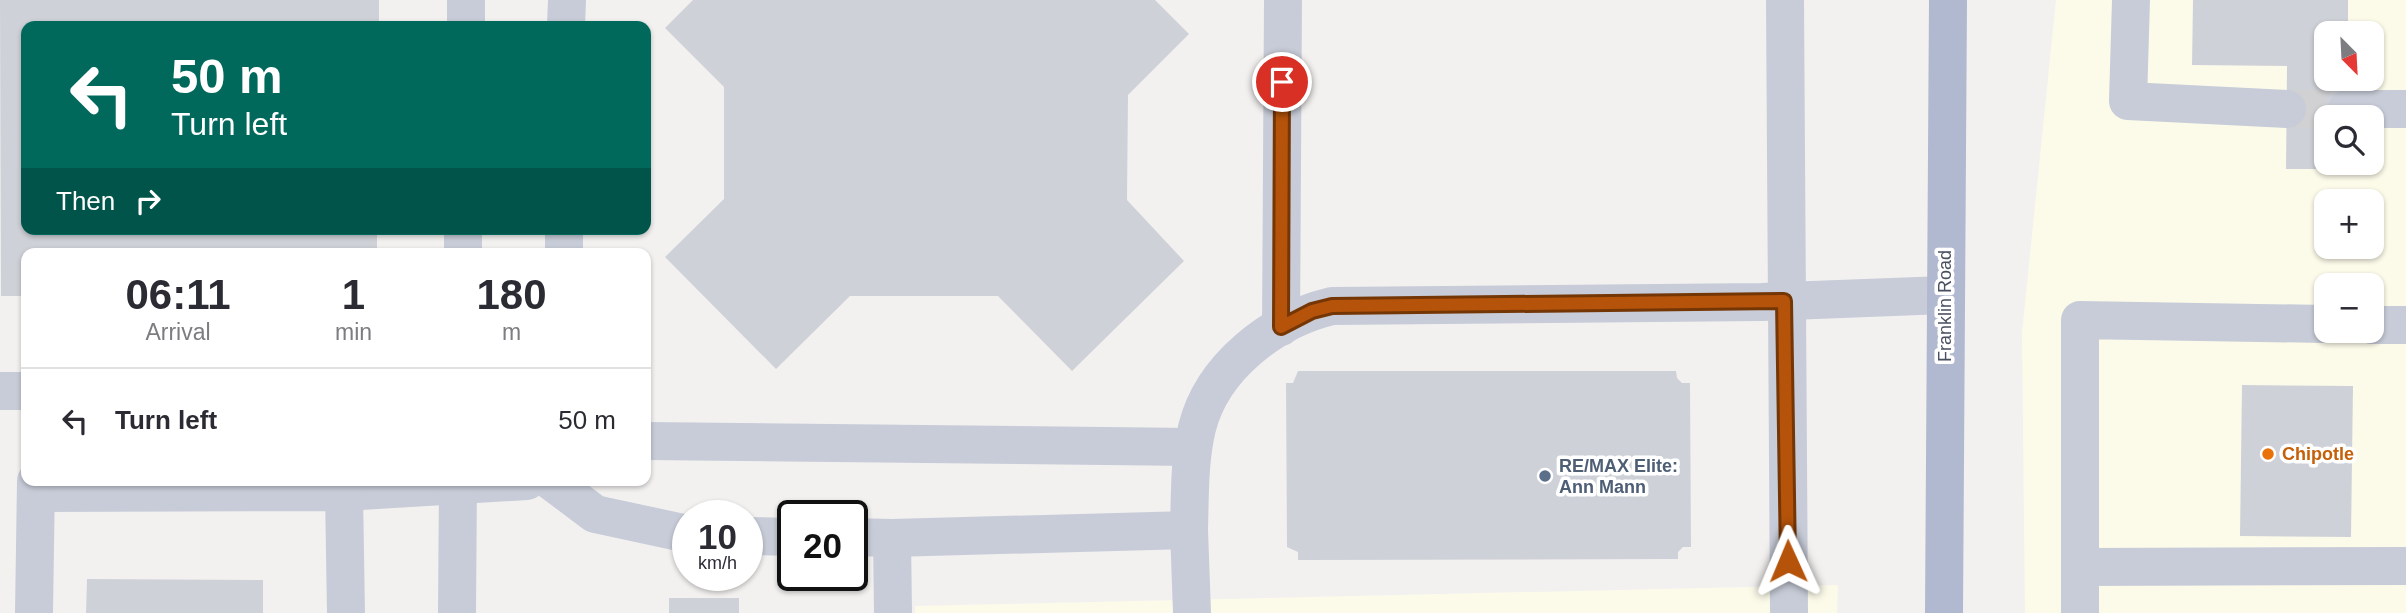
<!DOCTYPE html>
<meta charset="utf-8">
<style>
:root{--surface:#fff;--page:#f2f2f3;--text:#2b2b33;--muted:#7c7c81;--line:#e1e1e2}
body{margin:0;font-family:Helvetica,sans-serif;background:var(--page);color:var(--text);height:100vh;display:flex;flex-direction:column;font-size:26px;white-space:nowrap}
*{box-sizing:border-box;margin:0}
p{font-size:23px;color:var(--muted)}
.icon{flex:none;width:38px;height:38px;fill:none;stroke:currentColor;stroke-width:2;stroke-linecap:round;stroke-linejoin:round}
.map{position:relative;flex:1;overflow:hidden}
.details{position:absolute;left:21px;top:248px;width:630px;height:238px;display:flex;flex-direction:column;background:var(--surface);border-radius:14px;box-shadow:0 2px 5px #0004}
.details>*{flex:none}
.banner{position:absolute;left:21px;top:21px;width:630px;height:214px;border-radius:14px;box-shadow:0 2px 5px #0004;background:#00695c;color:#fff;overflow:hidden}
.needle{width:46px;rotate:156deg}
.controls{position:absolute;left:2314px;top:21px;display:grid;gap:14px}
.controls a{display:grid;place-items:center;width:70px;height:70px;border-radius:14px;background:var(--surface);box-shadow:0 2px 5px #0004;font-size:35px}
.speed{position:absolute;left:672px;top:500px;display:flex;gap:14px;font-size:35px;font-weight:700;text-align:center}
.speed>*{display:grid;place-content:center;width:91px;height:91px;border-radius:50%;background:var(--surface);box-shadow:0 2px 5px #0004;line-height:1}
.speed small{font-size:18px;font-weight:400}
.speed .limit{border:4px solid #111;border-radius:10px;background:#fff;color:#111}
.pin{position:absolute;display:grid;place-items:center;width:60px;height:60px;color:#fff;margin:-30px;border:4px solid #fff;border-radius:50%;box-shadow:0 2px 7px #0007}
.me{position:absolute;width:77px;margin:-38px;rotate:359deg;stroke-linejoin:round;filter:drop-shadow(0 0 5px #0008)}
.turn{display:flex;align-items:center;gap:24px;height:147px;padding:0 35px;font-size:32px}
.turn .icon{width:91px;height:91px;stroke-width:2.5}
.turn b{display:block;font-size:49px;line-height:60px}
.then{display:flex;align-items:center;height:66px;padding:0 35px;background:#0003;gap:14px;font-size:26px}
.eta{display:flex;justify-content:space-evenly;align-items:center;height:119px;text-align:center}
.eta b{font-size:42px;font-weight:700;line-height:49px}
ul{padding:0;list-style:none}
li{display:flex;align-items:center;gap:21px;height:105px;padding:0 35px;border-top:2px solid var(--line)}
li div{flex:1}
li b{display:block;font-size:26px}
li em{font-style:normal}
.map>svg:first-child{display:block}
.commercial{fill:#fcfbea;fill-rule:evenodd}
.building{fill:#cfd1d8}
.lines{fill:none;stroke-linecap:round;stroke-linejoin:round}
.minor-tunnel{stroke:#d1d1d3;stroke-width:38;stroke-dasharray:38 19;stroke-linecap:butt}
.minor{stroke:#c7ccd8;stroke-width:38}
.major{stroke:#b0b9cf;stroke-width:38}
.route-casing{stroke:#753606;stroke-width:18}
.route{stroke:#b45309;stroke-width:12}
.food-dot{fill:#e8710a;stroke:#fff;stroke-width:2.5}
.service-dot{fill:#5c6f8a;stroke:#fff;stroke-width:2.5}
.labels{text-anchor:middle;dominant-baseline:central;stroke-width:7;stroke-linejoin:round;paint-order:stroke}
.street-label{font-size:18px;fill:#484f5e;stroke:#fff}
.food-label{font-size:18px;font-weight:bold;fill:#c56008;stroke:#fff;text-anchor:start}
.service-label{font-size:18px;font-weight:bold;fill:#4e5e75;stroke:#fff;text-anchor:start}
</style>
<div class="map">
<svg width="2406" height="613" viewBox="0 0 2406 613">
<rect width="100%" height="100%" fill="#f3f1f0"/>
<g class="commercial">
<path d="M2056 0H2406V613H2025L2022 333ZM2326 33H2371V79H2326ZM2326 117H2371V163H2326ZM2326 201H2371V247H2326ZM2326 285H2371V331H2326Z"/>
<polygon points="1838,585 1837,613 915,613 915,606"/>
</g>
<g class="building">
<polygon points="0,0 379,0 379,26 26,26 26,229 377,229 377,254 26,254 26,296 1,296"/>
<polygon points="693,0 1155,0 1189,34 1128,95 1127,200 1184,261 1072,371 998,296 850,296 776,369 665,257 724,199 724,87 665,28"/>
<polygon points="2193,0 2348,0 2348,33 2326,33 2326,79 2347,79 2347,117 2326,117 2326,163 2346,163 2346,169 2286,169 2287,66 2192,65"/>
<polygon points="1298,371 1676,371 1677,378 1682,383 1690,383 1691,547 1683,547 1678,552 1678,559 1298,560 1298,552 1287,547 1286,383 1293,383"/>
<polygon points="2242,385 2353,386 2351,537 2240,536"/>
<polygon points="87,579 263,580 263,613 86,613"/>
<rect x="669" y="598" width="70" height="15"/>
</g>
<g class="lines">
<polyline class="minor-tunnel" points="2287,109 2347,109"/>
<g class="minor">
<polyline points="1785,0 1789,613"/>
<polyline points="2131,0 2128,101 2287,109"/>
<polyline points="466,26 466,0"/>
<polyline points="566,26 567,0"/>
<polyline points="2347,109 2406,109"/>
<polyline points="463,254 463,229"/>
<polyline points="564,254 564,229"/>
<polyline points="2371,325 2406,325"/>
<polyline points="1281,327 1283,0"/>
<polyline points="0,391 26,391"/>
<polyline points="646,441 1193,447"/>
<polyline points="344,481 344,492 527,481"/>
<polyline points="551,481 595,514 688,534"/>
<polyline points="36,493 344,492 346,613"/>
<polyline points="1189,530 1192,613"/>
<polyline points="747,536 793,537"/>
<polyline points="852,537 892,538"/>
<polyline points="2080,567 2406,566"/>
<polyline points="34,613 36,481"/>
<polyline points="457,613 458,481"/>
<path d="M893 613 892 538 1189 530C1190 496 1189 461 1197 428 1212 367 1273 320 1332 306L1762 302 1945 295"/>
<polyline points="2080,613 2080,320 2326,324"/>
</g>
<polyline class="major" points="1944,613 1948,0"/>
</g>
<g class="lines">
<g class="route-casing">
<polyline id="route" points="1282,82 1281,327 1312,311 1332,306 1784,301 1788,561"/>
</g>
<use href="#route" class="route"/>
</g>
<circle class="food-dot" cx="2268" cy="454" r="7"/>
<circle class="service-dot" cx="1545" cy="476" r="7"/>
<g class="labels">
<g class="street-label">
<text transform="translate(1945 306) rotate(-90)">Franklin Road</text>
</g>
<g class="food-label">
<text x="2282" y="454">Chipotle</text>
</g>
<g class="service-label">
<text x="1559" y="466">RE/MAX Elite:<tspan x="1559" dy="21">Ann Mann</tspan></text>
</g>
</g>
</svg>
<div class="controls">
<a><svg class="needle" viewBox="-14 -14 28 28"><path d="M0-13l5 13h-10z" fill="#e53935"/><path d="M0 13l5-13h-10z" fill="#7c7c81"/></svg></a>
<a><svg class="icon" aria-label="search" viewBox="0 0 24 24"><circle cx="10" cy="10" r="6"/><path d="M15 15l6 6"/></svg></a>
<a>+</a>
<a>−</a>
</div>
<div class="speed"><div>10<small>km/h</small></div><div class="limit">20</div></div>
<div class="pin" style="left:1282px;top:82px;background:#d93025"><svg class="icon" aria-label="arrive" viewBox="0 0 24 24"><path d="M6 21V4h12l-3 4 3 4H6"/></svg></div>
<svg class="me" style="left:1788px;top:561px" viewBox="-20 -20 40 40"><path d="M0-17L14 15 0 8-14 15z" fill="#b45309" stroke="#fff" stroke-width="4"/></svg>
<div class="banner">
<div class="turn"><svg class="icon" aria-label="left" viewBox="0 0 24 24"><path d="M17 20v-9H6M10 6l-5 5 5 5"/></svg><div><b>50 m</b>Turn left</div></div>
<div class="then">Then<svg class="icon" aria-label="right" viewBox="0 0 24 24"><path d="M7 20v-9h11M14 6l5 5-5 5"/></svg></div>
</div>
<section class="details">
<div class="eta">
<div><b>06:11</b><p>Arrival</p></div>
<div><b>1</b><p>min</p></div>
<div><b>180</b><p>m</p></div>
</div>
<ul>
<li><svg class="icon" aria-label="left" viewBox="0 0 24 24"><path d="M17 20v-9H6M10 6l-5 5 5 5"/></svg><div><b>Turn left</b></div><em>50 m</em></li>
</ul>
</section>
</div>
